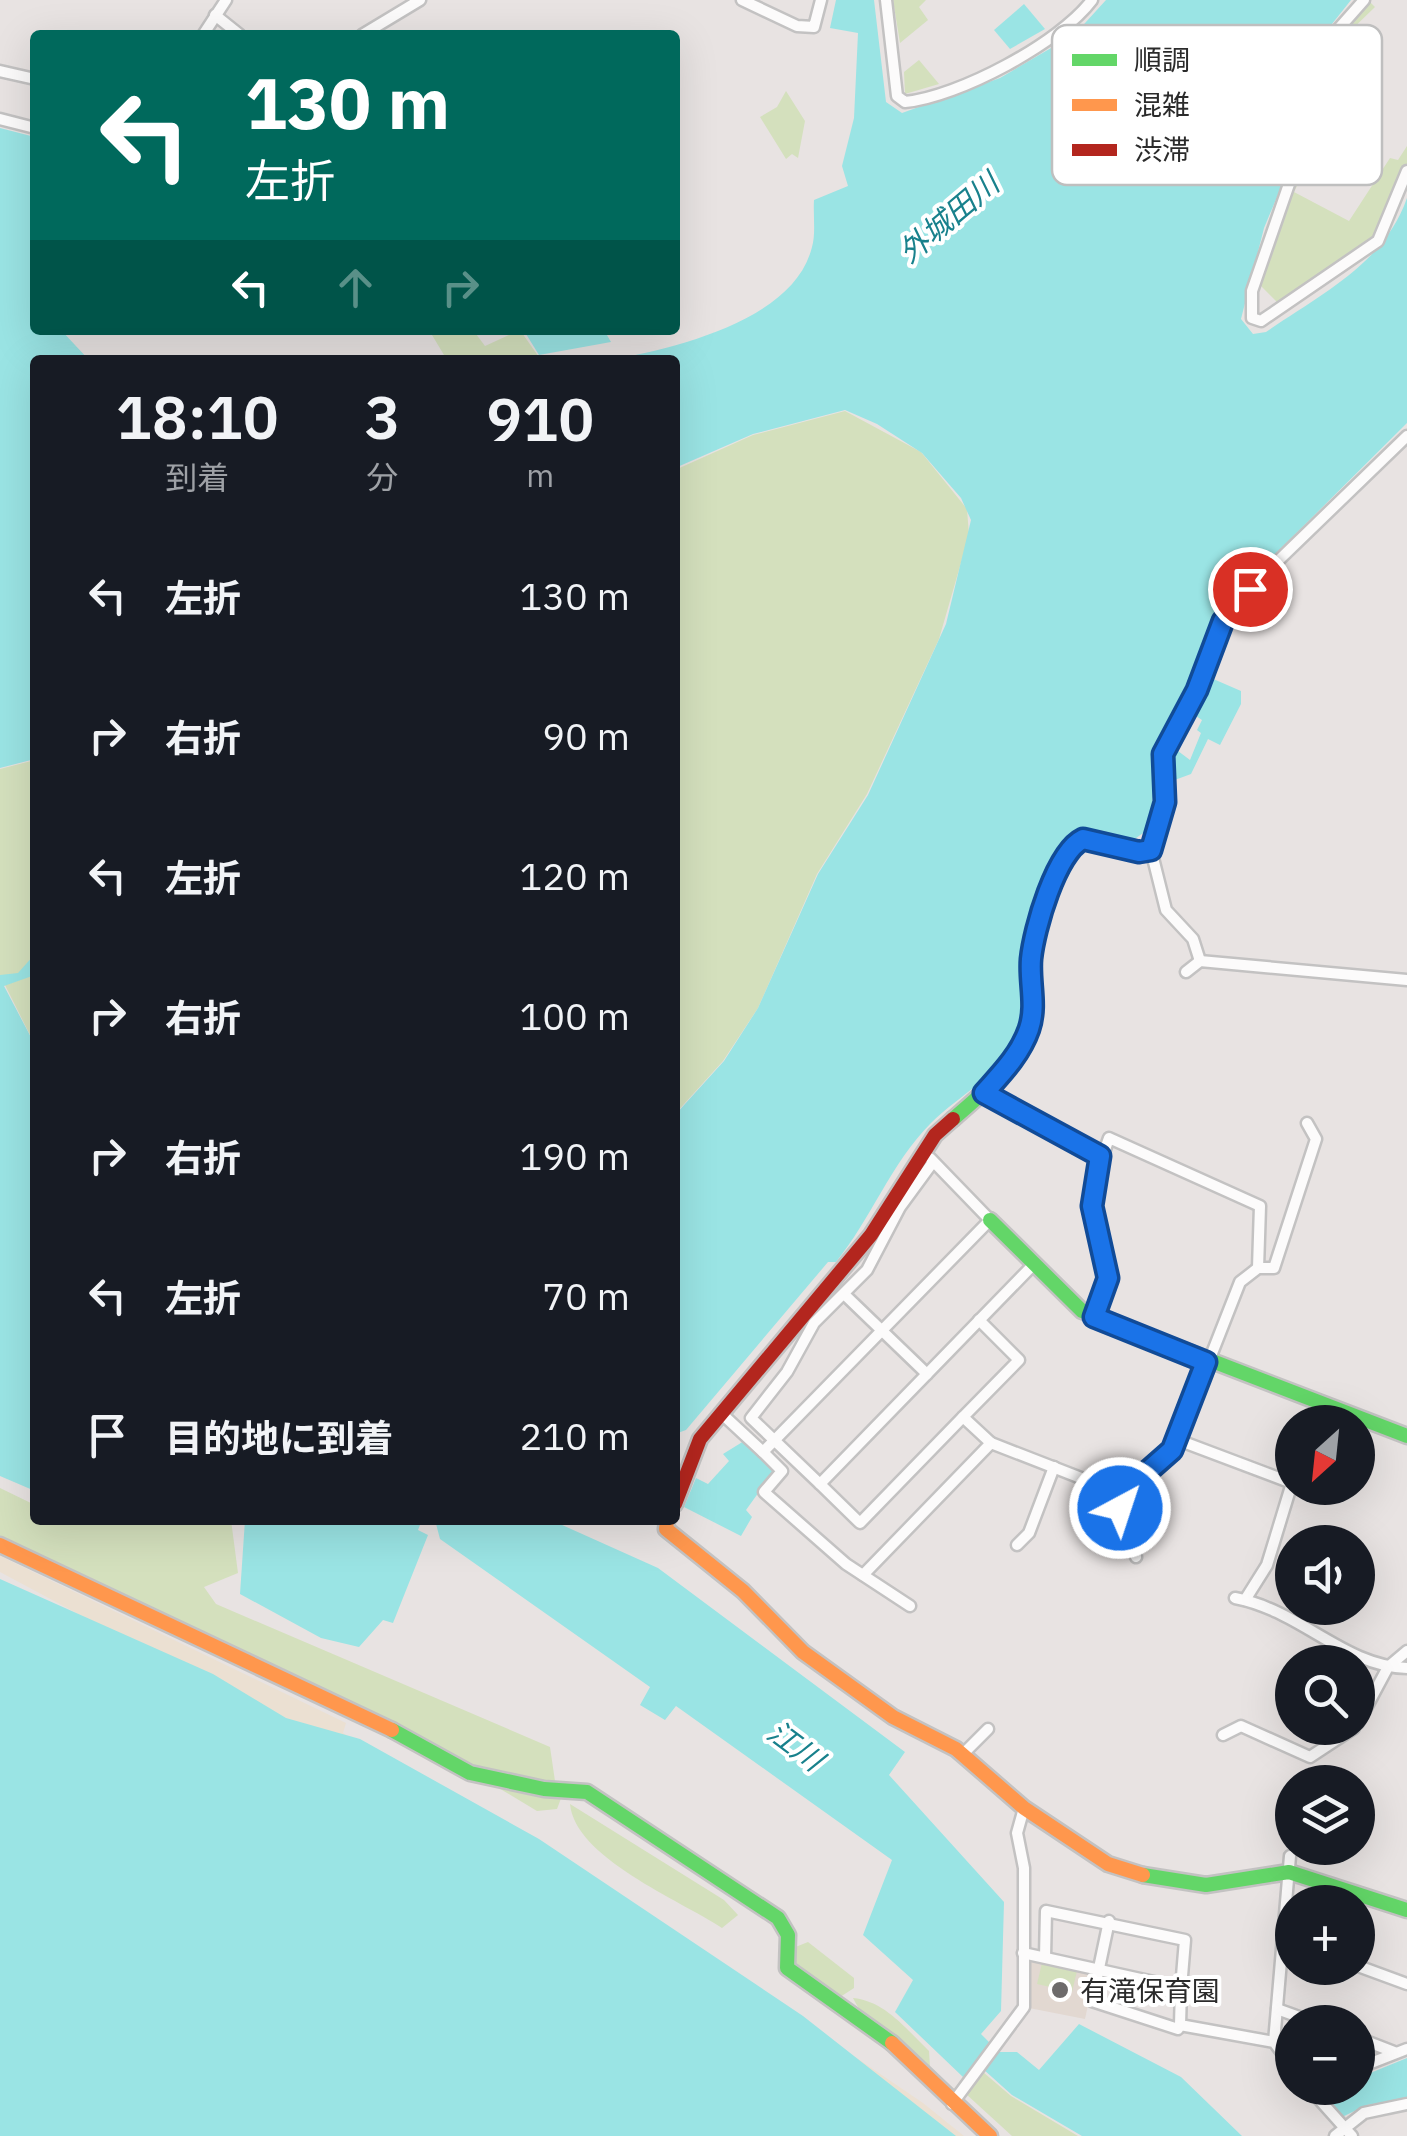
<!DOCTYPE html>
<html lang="ja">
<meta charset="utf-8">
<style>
:root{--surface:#171b24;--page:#20242c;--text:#f1f3f6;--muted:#9ea1a6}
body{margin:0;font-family:"IBM Plex Sans","Noto Sans JP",sans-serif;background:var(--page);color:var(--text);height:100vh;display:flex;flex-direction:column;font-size:38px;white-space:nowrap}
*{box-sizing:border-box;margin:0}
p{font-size:32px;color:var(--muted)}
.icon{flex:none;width:55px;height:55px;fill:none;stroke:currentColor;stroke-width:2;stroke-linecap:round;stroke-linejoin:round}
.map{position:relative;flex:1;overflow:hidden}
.sheet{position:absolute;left:30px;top:355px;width:650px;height:1170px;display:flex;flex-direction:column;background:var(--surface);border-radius:10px;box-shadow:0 10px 40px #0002}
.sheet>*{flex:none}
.top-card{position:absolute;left:30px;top:30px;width:650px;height:305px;border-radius:10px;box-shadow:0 10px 40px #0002;background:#00695c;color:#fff;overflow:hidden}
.needle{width:65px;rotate:207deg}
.tools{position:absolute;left:1275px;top:1405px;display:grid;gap:20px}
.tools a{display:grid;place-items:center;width:100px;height:100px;border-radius:50%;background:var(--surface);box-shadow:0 10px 40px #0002;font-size:50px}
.pin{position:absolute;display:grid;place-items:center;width:85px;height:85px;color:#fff;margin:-42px;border:5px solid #fff;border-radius:50%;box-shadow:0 2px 10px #0007}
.me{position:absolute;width:110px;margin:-55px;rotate:40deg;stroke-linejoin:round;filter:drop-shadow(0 0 8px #0008)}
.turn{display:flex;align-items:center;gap:35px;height:210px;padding:0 50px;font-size:45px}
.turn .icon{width:130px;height:130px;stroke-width:2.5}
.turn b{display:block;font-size:70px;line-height:85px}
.lanes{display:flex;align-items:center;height:95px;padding:0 50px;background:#0003;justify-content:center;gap:50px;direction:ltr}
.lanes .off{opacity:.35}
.eta{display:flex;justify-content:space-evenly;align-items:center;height:170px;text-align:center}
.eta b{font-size:60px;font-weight:600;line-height:70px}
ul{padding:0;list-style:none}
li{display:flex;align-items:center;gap:30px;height:140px;padding:0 50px}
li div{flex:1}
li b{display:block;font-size:38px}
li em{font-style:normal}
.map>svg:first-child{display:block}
.education{fill:#e2d8d1}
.green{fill:#d4e0bd}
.sand{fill:#ebe0d2}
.water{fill:#9ae4e4}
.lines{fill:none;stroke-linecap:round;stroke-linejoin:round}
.street-casing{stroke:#c3c2c2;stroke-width:15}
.fast-casing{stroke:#c3c2c2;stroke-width:19}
.slow-casing{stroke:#c3c2c2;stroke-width:19}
.jam-casing{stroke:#c3c2c2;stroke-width:19}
.street{stroke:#fcfbfb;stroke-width:10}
.fast{stroke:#63d668;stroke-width:14}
.slow{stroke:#ff974d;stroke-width:14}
.jam{stroke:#b3261e;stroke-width:14}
.route-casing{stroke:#114b97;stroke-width:25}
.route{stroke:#1a73e8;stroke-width:18}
.poi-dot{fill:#6d6b6b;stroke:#fff;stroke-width:4}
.labels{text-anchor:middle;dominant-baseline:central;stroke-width:8;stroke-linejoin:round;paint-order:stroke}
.poi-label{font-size:28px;fill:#2b2b2b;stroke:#fff;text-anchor:start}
.water-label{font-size:30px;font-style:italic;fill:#18818c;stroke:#fff}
.key{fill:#fff;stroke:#bfbfbf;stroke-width:2.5}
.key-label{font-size:28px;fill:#2b2b2b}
</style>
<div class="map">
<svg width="1407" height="2136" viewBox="0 0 1407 2136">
<rect width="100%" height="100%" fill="#e8e3e2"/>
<polygon class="education" points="1029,1957 1095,1972 1085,2019 1029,2008"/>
<g class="green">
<polygon points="893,0 926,0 919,7 928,20 900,43"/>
<polygon points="1369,1 1375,7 1342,39 1316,88 1354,112 1342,133 1321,122 1310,140 1314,152 1294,192 1349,221 1390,158 1398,160 1407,146 1407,164 1374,241 1279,304 1258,283 1299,166 1308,84 1339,34"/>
<polygon points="919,60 939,84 905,94 904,72"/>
<polygon points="786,91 805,121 798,158 792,154 786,159 760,117 777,107"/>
<polygon points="429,330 473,330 485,346 520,330 541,360 447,360"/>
<polygon points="845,411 921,452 967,509 969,535 939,639 867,794 817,874 758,1008 723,1061 675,1114 675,470 753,435"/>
<polygon points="35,760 35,1045 0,975 0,769"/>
<polygon points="0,1488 35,1505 35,1520 231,1520 238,1573 204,1587 216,1604 550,1747 555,1781 514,1779 472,1769 0,1541"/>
<polygon points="497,1787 563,1793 557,1809 537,1811"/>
<path d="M570 1804 724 1900 738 1915 722 1928C680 1900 575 1858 570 1804Z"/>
<polygon points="808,1942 854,1978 854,1988 837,1999 789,1961 793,1948"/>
<polygon points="1042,1963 1077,1971 1072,1992 1037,1984"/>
<path d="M853 1998C885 2001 906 2029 929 2051L930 2067C905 2044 867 2029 853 1998Z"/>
<polygon points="983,2072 1011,2096 1078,2136 1012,2136 966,2094"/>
</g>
<polygon class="sand" points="0,1556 346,1723 343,1733 568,1862 923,2103 964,2136 932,2136 140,1647 0,1572"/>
<g class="water">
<path d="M836 0H874L886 102 902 113 1000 78 1075 34 1106 0H1351L1324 34 1295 89 1287 173 1264 228 1241 319 1253 334 1266 332C1321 294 1384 264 1407 198V423L1233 596 1214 622 1194 677 1157 748 1150 828 1132 841C1116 838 1080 827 1066 840 1045 860 1022 942 1022 970 1022 989 1028 1003 1023 1023 1012 1069 962 1092 931 1123 891 1163 871 1219 836 1262H828L686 1430 675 1434V1115L724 1061 758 1008 818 874 868 795 946 624 971 520 961 498 922 453 877 424 845 410 753 434 675 468V360H611C674 348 794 321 812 247 816 233 813 215 814 200L848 186 842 166 854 118 858 33 830 28Z"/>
<polygon points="1024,4 1045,29 1010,49 994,30"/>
<polygon points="0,128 35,137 35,330 61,330 89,360 35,360 35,759 0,768"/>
<polygon points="533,330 604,330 611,342 539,355 526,334"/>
<polygon points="1211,678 1241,691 1241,704 1220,745 1208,739 1191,774 1172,781 1172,760 1177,754 1174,748 1190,760 1201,733 1197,730 1202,720 1196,716"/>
<polygon points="35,954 35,975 4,986 35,1045 35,1491 0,1476 0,975 18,973"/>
<polygon points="744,1441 774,1471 746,1510 752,1517 741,1536 684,1507 696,1478 708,1484 729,1461 723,1454"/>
<polygon points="245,1520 422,1520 418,1530 428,1535 393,1623 383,1620 359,1647 321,1638 240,1594"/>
<polygon points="435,1520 551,1520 658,1568 905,1752 889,1775 1004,1902 1001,2011 981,2034 993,2046 963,2077 895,2012 913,1980 863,1935 892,1860 676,1706 665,1720 640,1705 650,1687 440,1539"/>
<polygon points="0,1579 213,1674 286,1718 360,1739 539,1839 803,2016 956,2136 0,2136"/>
<polygon points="1079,2024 1181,2077 1242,2136 1082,2136 1012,2095 983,2069 997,2052 1017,2052 1039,2070"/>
<polygon points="1407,2058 1407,2098 1367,2105 1338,2119 1324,2102 1339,2088 1358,2088 1358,2078"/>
</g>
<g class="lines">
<g class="street-casing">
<g id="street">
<polyline points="742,0 797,26 814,27 821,0"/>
<path d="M886 0 897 96 905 102C958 97 1060 43 1092 0"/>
<polyline points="1364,0 1333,35 1307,79 1298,158 1252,291 1252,318 1261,321 1378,241 1407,171"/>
<polyline points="215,15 240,35"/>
<polyline points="203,35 226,0"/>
<polyline points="362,35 420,0"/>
<polyline points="0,71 35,79"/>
<polyline points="0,119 35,128"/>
<polyline points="1200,961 1193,939 1166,910 1151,850 1165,802 1163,754 1197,690 1223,621 1249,589 1407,436"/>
<polyline points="1186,972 1200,961 1407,980"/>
<polyline points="983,1093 1100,1156"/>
<polyline points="933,1162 900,1207 867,1270 814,1323 787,1372 751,1418 820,1484 1034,1264"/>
<polyline points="845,1295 927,1374"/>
<polyline points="1094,1317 1108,1278 1092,1205 1092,1187 1109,1138 1260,1206 1258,1268"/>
<polyline points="979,1320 1019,1360 963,1417 991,1443"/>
<polyline points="721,1413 763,1452 990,1220 930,1158"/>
<polyline points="1317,1422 1323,1405"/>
<polyline points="1178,1440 1292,1483"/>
<polyline points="763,1452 782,1471 764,1492 846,1564 910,1606"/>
<polyline points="820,1484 860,1523 963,1417"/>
<polyline points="1122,1494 1165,1458 1178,1440 1240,1282 1258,1268 1274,1268 1316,1139 1307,1123"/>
<polyline points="1122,1494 1120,1508 1136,1557"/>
<polyline points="1017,1545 1029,1533 1054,1467"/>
<polyline points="863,1575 991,1443 1122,1494"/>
<path d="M1235 1598C1300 1610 1345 1667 1407 1668"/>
<polyline points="1245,1600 1267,1565 1292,1483"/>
<polyline points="1358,1723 1388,1667 1407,1651"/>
<polyline points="1223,1735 1241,1726 1310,1757 1354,1728"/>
<polyline points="962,1755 988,1729"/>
<polyline points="1109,1921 1092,2001 1178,2029 1180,2025"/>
<polyline points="1023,1953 1181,1988 1180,2025 1274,2042 1292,2066"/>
<polyline points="1045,1957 1046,1911 1185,1940 1181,1988"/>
<polyline points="1358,1966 1407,1984"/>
<polyline points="1277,2009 1313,2022"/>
<polyline points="1358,2038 1394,2052"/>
<polyline points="1274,2042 1290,1856"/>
<polyline points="1358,2068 1407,2049"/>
<polyline points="1309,2088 1352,2136"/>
<polyline points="952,2104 1024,2007 1024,1868 1017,1833 1024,1808"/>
<polyline points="1335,2136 1364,2113 1407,2104"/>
</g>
</g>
<g class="fast-casing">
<g id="fast">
<path d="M953 1119C977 1098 1012 1070 1025 1039 1037 1010 1028 985 1032 956 1034 934 1059 842 1083 839 1105 836 1128 854 1151 850"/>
<polyline points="990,1220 1082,1311 1407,1436"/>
<polyline points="392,1730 470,1773 544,1789 587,1792 778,1918 788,1935 787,1968 892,2043"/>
<polyline points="1143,1875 1206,1885 1289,1872 1407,1910"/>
</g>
</g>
<g class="slow-casing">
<g id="slow">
<polyline points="667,1520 666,1529 743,1591 803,1652 893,1717 956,1749 1024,1808 1108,1864 1143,1875"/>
<polyline points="0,1545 392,1730"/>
<polyline points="892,2043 990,2136"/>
</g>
</g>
<g class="jam-casing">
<polyline id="jam" points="675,1504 700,1439 871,1235 935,1135 953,1119"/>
</g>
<use href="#street" class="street"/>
<use href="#fast" class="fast"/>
<use href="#slow" class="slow"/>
<use href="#jam" class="jam"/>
</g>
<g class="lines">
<g class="route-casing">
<path id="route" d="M1120 1508 1122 1494 1172 1450 1206 1362 1094 1317 1108 1278 1092 1206 1100 1156 984 1093C1001 1074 1020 1055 1029 1029 1037 1005 1029 983 1031 959 1034 929 1056 852 1083 839L1139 852 1151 850 1165 802 1163 754 1197 690 1223 621 1250 589"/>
</g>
<use href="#route" class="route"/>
</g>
<circle class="poi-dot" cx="1060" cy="1990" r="10"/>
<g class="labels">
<g class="poi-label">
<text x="1080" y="1990">有滝保育園</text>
</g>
<g class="water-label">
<text transform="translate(948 217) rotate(-40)">外城田川</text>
<text transform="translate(796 1745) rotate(37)">江川</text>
</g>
</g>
<rect x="1052" y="25" width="330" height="160" rx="15" class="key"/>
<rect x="1072" y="54" width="45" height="12" fill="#63d668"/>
<rect x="1072" y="99" width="45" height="12" fill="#ff974d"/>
<rect x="1072" y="144" width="45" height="12" fill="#b3261e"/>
<g class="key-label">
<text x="1134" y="70">順調</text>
<text x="1134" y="115">混雑</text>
<text x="1134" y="160">渋滞</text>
</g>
</svg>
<div class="tools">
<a><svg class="needle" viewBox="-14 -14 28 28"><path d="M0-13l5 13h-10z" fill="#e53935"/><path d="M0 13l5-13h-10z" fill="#9ea1a6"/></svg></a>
<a><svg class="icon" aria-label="sound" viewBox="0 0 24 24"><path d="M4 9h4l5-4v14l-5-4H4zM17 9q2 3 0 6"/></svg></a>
<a><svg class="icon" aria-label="search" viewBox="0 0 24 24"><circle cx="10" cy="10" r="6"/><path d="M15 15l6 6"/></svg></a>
<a><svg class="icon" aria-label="layers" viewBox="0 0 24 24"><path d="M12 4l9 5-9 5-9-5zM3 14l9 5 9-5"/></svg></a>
<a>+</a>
<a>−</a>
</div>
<div class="pin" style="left:1250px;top:589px;background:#d93025"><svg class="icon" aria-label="arrive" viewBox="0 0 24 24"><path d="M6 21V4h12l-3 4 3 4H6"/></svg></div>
<svg class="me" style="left:1120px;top:1508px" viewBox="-20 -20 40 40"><circle r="17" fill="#1a73e8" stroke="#fff" stroke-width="3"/><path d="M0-11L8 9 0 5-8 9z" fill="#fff"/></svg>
<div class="top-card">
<div class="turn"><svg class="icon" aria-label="left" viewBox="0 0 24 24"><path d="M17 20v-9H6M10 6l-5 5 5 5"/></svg><div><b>130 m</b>左折</div></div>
<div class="lanes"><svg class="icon" aria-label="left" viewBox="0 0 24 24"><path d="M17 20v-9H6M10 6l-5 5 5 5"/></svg><svg class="icon off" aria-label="ahead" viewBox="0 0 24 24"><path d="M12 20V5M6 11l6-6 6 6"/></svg><svg class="icon off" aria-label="right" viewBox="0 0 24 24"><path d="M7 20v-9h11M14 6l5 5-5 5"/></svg></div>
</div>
<section class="sheet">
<div class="eta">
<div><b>18:10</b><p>到着</p></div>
<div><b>3</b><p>分</p></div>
<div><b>910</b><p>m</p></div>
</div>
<ul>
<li><svg class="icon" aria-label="left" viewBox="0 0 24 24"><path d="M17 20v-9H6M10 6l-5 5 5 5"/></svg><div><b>左折</b></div><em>130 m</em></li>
<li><svg class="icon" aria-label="right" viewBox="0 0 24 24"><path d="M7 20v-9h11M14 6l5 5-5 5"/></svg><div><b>右折</b></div><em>90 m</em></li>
<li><svg class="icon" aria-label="left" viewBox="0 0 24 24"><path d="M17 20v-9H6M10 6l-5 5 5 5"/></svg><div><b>左折</b></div><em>120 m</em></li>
<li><svg class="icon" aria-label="right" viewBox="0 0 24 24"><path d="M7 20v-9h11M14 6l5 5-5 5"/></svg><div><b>右折</b></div><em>100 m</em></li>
<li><svg class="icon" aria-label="right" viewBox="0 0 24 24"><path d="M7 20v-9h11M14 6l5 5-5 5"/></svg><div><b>右折</b></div><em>190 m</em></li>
<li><svg class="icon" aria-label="left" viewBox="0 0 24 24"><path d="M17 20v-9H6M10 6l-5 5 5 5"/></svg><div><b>左折</b></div><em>70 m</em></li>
<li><svg class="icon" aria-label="arrive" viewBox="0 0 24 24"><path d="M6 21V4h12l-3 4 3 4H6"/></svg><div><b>目的地に到着</b></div><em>210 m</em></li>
</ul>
</section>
</div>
